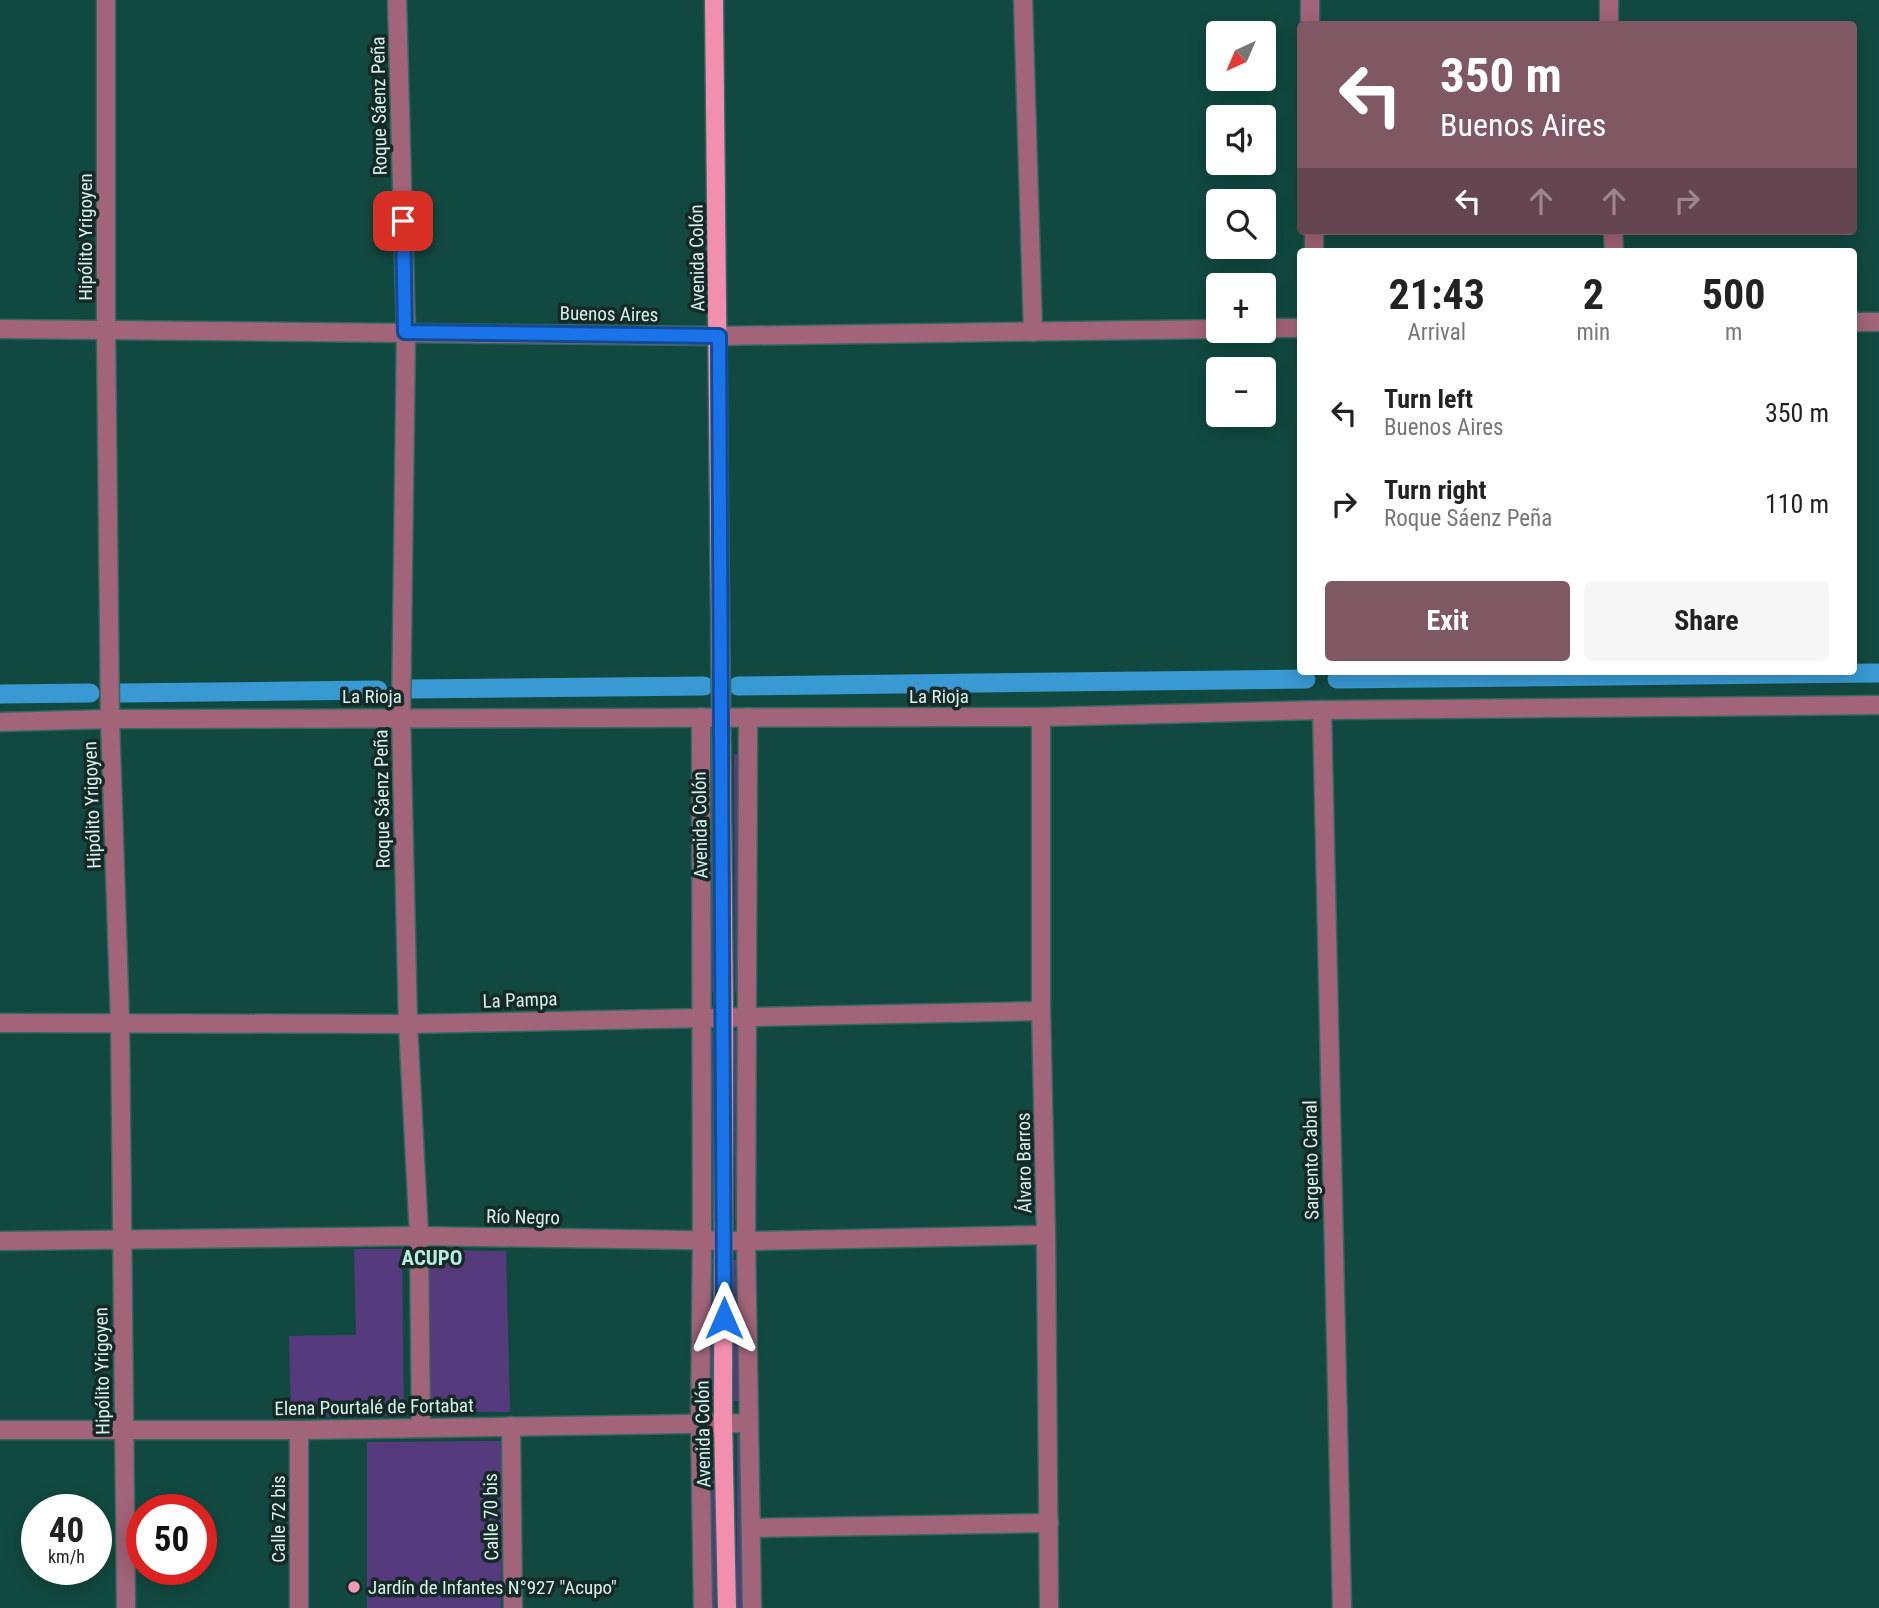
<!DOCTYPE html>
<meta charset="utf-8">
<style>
:root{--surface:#fff;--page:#f6f6f6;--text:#222;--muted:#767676;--accent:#7f5864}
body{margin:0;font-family:"Roboto Condensed",sans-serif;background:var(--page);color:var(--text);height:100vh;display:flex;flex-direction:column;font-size:26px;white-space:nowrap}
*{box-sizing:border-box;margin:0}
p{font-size:23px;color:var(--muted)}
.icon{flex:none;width:38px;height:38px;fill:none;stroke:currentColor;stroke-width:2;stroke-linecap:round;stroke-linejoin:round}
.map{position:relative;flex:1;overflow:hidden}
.drawer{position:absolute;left:1297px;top:248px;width:560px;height:427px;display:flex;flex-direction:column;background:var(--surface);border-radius:7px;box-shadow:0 4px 18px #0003}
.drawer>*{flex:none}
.top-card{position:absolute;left:1297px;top:21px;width:560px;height:214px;border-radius:7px;box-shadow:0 4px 18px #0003;background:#7f5864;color:#fff;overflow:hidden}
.needle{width:46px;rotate:224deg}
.tools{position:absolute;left:1206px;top:21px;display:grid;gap:14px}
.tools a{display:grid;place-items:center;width:70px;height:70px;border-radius:7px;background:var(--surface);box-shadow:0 4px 18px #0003;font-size:35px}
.speed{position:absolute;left:21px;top:1494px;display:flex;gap:14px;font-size:35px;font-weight:700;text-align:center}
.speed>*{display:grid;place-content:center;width:91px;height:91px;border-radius:50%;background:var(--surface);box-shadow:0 4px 18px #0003;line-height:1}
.speed small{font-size:18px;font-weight:400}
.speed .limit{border:10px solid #d22;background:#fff;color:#111}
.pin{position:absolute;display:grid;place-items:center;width:60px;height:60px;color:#fff;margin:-30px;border-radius:14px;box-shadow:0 4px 10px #0006}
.me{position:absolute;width:77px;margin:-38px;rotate:0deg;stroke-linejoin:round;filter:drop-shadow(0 0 5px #0008)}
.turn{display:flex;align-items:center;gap:24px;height:147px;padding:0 28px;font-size:32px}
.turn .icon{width:91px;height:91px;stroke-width:2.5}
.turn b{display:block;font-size:49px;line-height:60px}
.lanes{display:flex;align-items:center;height:66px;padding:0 28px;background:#0003;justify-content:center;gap:35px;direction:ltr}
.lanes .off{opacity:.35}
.eta{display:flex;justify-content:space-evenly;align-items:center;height:119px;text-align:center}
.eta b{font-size:42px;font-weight:700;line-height:49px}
.cta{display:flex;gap:14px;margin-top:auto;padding:14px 28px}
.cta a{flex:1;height:80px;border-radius:7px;background:var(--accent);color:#fff;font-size:28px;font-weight:700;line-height:80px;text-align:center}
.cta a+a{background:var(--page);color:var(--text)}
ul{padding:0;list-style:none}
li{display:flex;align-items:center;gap:21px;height:91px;padding:0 28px}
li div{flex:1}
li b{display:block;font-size:26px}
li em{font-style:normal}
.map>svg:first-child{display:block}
.green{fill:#553b7d}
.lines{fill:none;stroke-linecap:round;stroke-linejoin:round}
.canal{stroke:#3999d3;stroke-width:19}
.minor-casing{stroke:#34675f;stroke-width:21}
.major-casing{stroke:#34675f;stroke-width:21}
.minor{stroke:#a26478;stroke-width:18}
.major{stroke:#f28faf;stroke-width:18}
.route-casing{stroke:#114b97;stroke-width:18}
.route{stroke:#1a73e8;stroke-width:12}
.poi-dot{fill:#f09ab5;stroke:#152a26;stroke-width:2.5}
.labels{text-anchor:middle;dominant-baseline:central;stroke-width:7;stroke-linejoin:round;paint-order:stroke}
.street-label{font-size:19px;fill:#d6f1eb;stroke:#152a26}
.poi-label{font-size:19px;fill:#d6f1eb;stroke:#152a26;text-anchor:start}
.neighbourhood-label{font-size:21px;font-weight:bold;fill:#b5ede0;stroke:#152a26}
</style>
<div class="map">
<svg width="1879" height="1608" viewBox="0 0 1879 1608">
<rect width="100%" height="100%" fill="#114940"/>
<g class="green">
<polygon points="708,754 713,754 714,992 708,991"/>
<polygon points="734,754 740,754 741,992 735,992"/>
<polygon points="707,1031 713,1031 713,1219 708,1219"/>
<polygon points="734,1031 740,1031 740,1220 735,1220"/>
<polygon points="354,1249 402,1249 404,1415 291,1417 289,1336 356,1335"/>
<polygon points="428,1250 506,1251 510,1412 429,1411"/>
<polygon points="713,1259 713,1400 707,1400 707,1260"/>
<rect x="734" y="1260" width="6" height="141"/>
<polygon points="710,1434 715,1434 716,1608 710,1608"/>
<polygon points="737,1435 742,1435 743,1608 737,1608"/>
<polygon points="503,1441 501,1608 367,1608 367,1442"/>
</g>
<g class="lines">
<g class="canal">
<polyline points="1337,679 1879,673"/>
<polyline points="738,686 1306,679"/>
<polyline points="409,689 704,686"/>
<polyline points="121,693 378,690"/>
<polyline points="0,694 90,693"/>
</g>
<g class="minor-casing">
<g id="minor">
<polyline points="106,0 106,331 110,719 120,1023 126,1608"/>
<polyline points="397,0 406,332 401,717 408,1024 419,1236 421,1428"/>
<polyline points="1023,0 1033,332"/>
<polyline points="1310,0 1310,24"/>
<polyline points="1609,0 1609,24"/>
<polyline points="1314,231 1314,252"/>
<polyline points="1613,231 1614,252"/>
<polyline points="1853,322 1879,322"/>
<polyline points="1264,328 1300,328"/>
<polyline points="0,329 719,336 1218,329"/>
<polyline points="1322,710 1342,1608"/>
<polyline points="701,717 702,1240 700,1423 703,1608"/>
<polyline points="748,717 746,1241 752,1608"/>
<polyline points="1041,717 1041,1011 1046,1235 1049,1608"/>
<polyline points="0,722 110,719 1041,717 1322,710 1879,705"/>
<polyline points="0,1023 408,1024 1041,1011"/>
<polyline points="0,1241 419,1236 746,1241 1046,1235"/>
<polyline points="511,1426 513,1608"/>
<polyline points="0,1430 299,1430 749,1423"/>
<polyline points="299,1430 299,1608"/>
<polyline points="751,1528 1049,1523"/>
</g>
</g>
<g class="major-casing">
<polyline id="major" points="714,0 724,1016 723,1422 727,1608"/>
</g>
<use href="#minor" class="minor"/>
<use href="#major" class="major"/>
</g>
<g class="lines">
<g class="route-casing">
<path id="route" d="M403 221 405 332 719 336C721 664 724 991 724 1318"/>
</g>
<use href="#route" class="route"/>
</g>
<circle class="poi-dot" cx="354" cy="1587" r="7"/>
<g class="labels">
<g class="street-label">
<text transform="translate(379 106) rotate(-91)">Roque Sáenz Peña</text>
<text transform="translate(85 237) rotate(-90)">Hipólito Yrigoyen</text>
<text transform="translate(697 258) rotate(-91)">Avenida Colón</text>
<text transform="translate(609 314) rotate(1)">Buenos Aires</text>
<text x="372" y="696">La Rioja</text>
<text x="939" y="696">La Rioja</text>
<text transform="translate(382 799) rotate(-91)">Roque Sáenz Peña</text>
<text transform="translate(92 805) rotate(-92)">Hipólito Yrigoyen</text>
<text transform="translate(700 825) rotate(-91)">Avenida Colón</text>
<text transform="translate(520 1000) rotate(-2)">La Pampa</text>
<text transform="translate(1311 1160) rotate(-91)">Sargento Cabral</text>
<text transform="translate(1024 1163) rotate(-91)">Álvaro Barros</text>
<text transform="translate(523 1217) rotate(1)">Río Negro</text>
<text transform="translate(102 1371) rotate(-91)">Hipólito Yrigoyen</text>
<text transform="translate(374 1407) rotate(-1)">Elena Pourtalé de Fortabat</text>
<text transform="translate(703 1434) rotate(-91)">Avenida Colón</text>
<text transform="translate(491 1517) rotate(-91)">Calle 70 bis</text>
<text transform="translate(278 1519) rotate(-90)">Calle 72 bis</text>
</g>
<g class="poi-label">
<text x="368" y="1587">Jardín de Infantes N°927 "Acupo"</text>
</g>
<g class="neighbourhood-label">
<text x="432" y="1258">ACUPO</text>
</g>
</g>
</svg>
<div class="tools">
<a><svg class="needle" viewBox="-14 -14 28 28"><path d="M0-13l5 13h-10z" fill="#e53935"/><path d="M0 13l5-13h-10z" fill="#767676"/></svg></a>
<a><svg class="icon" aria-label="sound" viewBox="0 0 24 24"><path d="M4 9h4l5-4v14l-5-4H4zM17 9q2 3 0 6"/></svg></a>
<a><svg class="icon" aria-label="search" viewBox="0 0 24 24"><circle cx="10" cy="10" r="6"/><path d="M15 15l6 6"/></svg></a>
<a>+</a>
<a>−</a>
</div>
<div class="speed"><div>40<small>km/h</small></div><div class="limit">50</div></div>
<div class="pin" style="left:403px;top:221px;background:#d93025"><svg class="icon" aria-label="arrive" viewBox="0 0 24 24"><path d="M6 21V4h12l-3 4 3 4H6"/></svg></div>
<svg class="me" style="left:724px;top:1318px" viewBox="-20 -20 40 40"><path d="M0-17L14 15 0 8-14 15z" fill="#1a73e8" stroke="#fff" stroke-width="4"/></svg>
<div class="top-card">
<div class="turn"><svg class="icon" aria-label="left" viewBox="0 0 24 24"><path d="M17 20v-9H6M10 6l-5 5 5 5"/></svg><div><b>350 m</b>Buenos Aires</div></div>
<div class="lanes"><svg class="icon" aria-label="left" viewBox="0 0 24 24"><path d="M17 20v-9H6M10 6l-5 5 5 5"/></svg><svg class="icon off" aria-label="ahead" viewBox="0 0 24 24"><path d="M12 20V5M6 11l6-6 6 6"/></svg><svg class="icon off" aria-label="ahead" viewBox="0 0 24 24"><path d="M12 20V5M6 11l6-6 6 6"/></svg><svg class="icon off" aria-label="right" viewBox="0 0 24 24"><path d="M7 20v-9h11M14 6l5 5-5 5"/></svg></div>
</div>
<section class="drawer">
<div class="eta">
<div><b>21:43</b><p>Arrival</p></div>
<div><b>2</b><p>min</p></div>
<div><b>500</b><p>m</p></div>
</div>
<ul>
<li><svg class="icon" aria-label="left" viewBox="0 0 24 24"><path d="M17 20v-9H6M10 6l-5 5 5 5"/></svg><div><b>Turn left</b><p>Buenos Aires</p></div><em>350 m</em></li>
<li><svg class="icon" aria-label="right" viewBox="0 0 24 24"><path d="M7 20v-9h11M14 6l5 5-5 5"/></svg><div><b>Turn right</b><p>Roque Sáenz Peña</p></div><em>110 m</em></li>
</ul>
<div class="cta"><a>Exit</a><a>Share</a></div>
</section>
</div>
